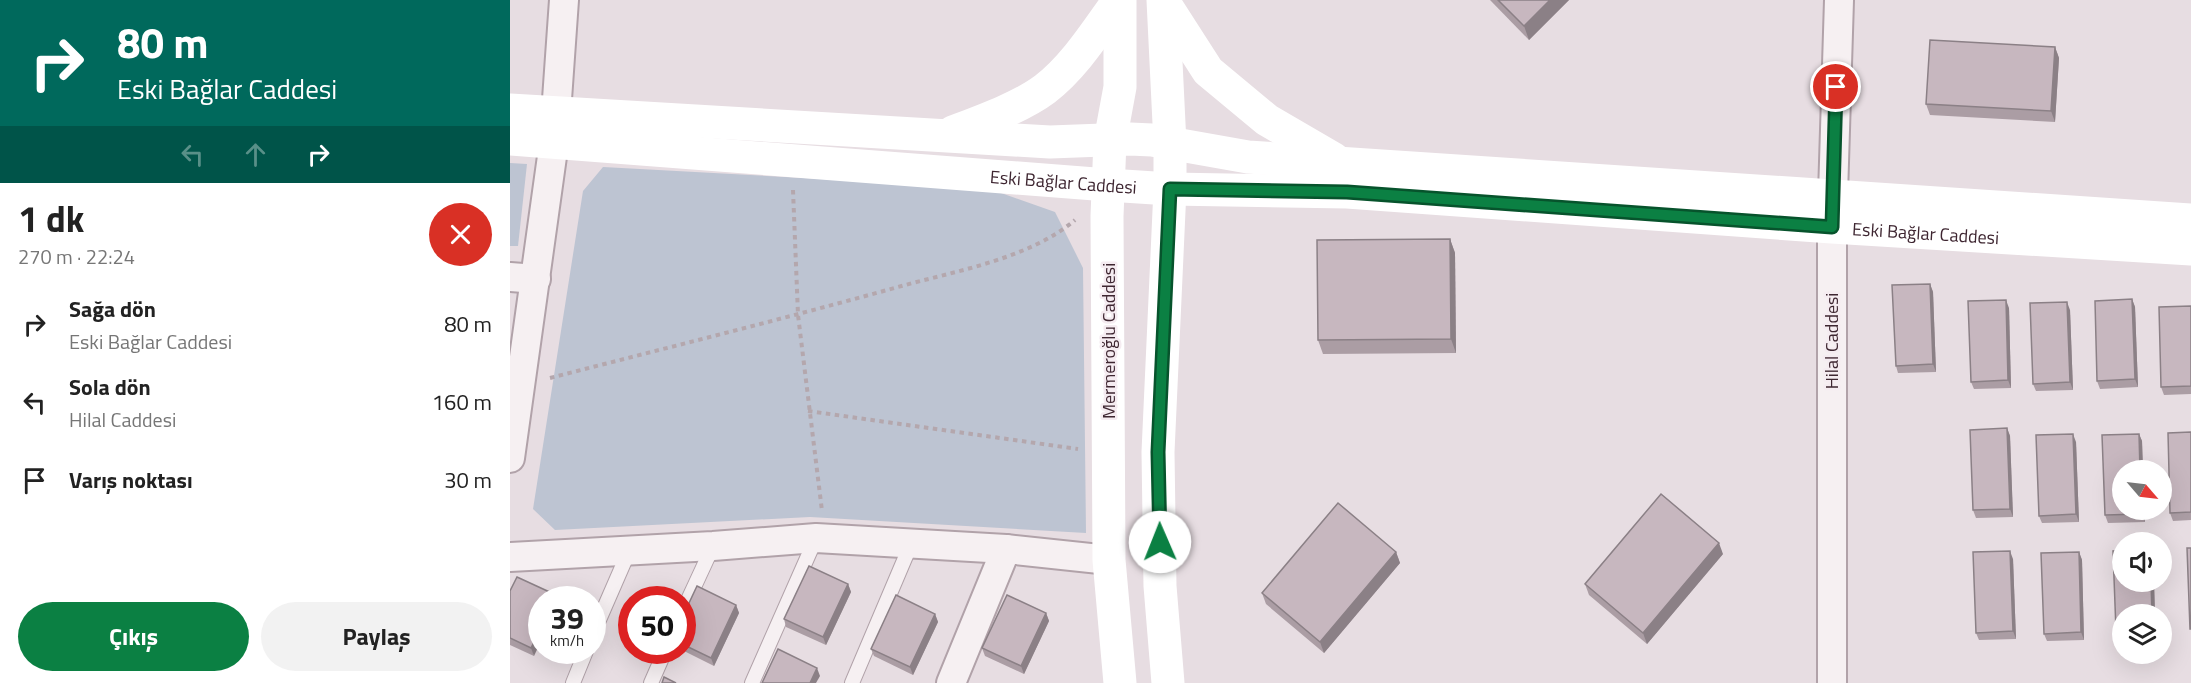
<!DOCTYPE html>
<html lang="tr">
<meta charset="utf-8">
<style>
:root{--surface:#fff;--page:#f2f2f2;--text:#222;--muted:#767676;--accent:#0b8043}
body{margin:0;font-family:"Titillium Web",sans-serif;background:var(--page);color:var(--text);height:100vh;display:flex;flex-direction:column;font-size:22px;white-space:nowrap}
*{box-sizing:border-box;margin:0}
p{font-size:20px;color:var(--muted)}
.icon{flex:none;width:33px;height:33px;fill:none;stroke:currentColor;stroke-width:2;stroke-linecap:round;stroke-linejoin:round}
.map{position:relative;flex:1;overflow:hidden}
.sheet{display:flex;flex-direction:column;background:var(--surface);width:510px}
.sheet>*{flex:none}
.banner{background:#00695c;color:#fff;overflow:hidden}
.needle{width:39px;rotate:118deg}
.fabs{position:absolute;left:1602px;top:460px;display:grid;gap:12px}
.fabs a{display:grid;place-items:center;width:60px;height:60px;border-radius:50%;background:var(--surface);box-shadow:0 6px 24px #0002;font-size:30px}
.speed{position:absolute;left:18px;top:586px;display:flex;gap:12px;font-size:30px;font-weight:700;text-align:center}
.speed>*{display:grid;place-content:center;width:78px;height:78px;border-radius:50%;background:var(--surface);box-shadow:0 6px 24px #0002;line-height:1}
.speed small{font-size:15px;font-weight:400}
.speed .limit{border:9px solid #d22;background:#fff;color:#111}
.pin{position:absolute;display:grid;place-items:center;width:51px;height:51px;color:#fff;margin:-26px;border:3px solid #fff;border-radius:50%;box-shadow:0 2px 6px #0007}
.me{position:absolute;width:66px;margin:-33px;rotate:359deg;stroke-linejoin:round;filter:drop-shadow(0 0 4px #0008)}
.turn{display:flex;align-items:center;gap:21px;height:126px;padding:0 18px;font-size:27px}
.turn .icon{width:78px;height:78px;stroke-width:2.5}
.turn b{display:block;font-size:42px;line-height:51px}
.lanes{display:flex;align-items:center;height:57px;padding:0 18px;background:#0003;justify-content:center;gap:30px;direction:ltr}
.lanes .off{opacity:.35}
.round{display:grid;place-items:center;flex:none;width:63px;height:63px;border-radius:32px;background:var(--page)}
.overview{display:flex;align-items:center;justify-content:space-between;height:102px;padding:0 18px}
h1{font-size:36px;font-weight:700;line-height:45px}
.button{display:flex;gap:12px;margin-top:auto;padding:12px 18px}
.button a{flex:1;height:69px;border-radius:36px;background:var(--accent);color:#fff;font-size:24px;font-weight:700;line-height:69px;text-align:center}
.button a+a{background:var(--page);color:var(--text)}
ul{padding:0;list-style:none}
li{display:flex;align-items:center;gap:18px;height:78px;padding:0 18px}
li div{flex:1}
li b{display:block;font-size:22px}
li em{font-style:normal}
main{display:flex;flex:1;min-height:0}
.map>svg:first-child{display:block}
.green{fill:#bdc4d2}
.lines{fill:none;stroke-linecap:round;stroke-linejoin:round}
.lane-casing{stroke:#b1a2a9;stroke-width:16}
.street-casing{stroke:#b1a2a9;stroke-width:32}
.path{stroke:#b4a7ad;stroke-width:4;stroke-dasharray:4.5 4.5;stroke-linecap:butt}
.lane{stroke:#f6f0f2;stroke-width:14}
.street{stroke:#f6f0f2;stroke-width:28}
.secondary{stroke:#fff;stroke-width:33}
.wall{fill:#ab9da4}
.shaded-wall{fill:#8b8086}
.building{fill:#c7b7bf;stroke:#8b8086;stroke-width:1.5}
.route-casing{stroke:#07532c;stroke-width:15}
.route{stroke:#0b8043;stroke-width:10}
.labels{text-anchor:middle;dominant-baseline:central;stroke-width:5;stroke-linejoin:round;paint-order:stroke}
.street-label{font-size:18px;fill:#3e2631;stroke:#f5ecf1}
</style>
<main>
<section class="sheet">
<div class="banner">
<div class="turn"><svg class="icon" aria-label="right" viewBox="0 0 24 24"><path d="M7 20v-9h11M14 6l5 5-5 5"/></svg><div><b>80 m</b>Eski Bağlar Caddesi</div></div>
<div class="lanes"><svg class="icon off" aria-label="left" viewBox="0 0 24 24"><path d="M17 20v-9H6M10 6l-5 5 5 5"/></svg><svg class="icon off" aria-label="ahead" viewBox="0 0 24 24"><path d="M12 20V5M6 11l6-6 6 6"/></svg><svg class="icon" aria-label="right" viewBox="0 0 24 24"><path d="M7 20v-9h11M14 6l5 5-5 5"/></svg></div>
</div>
<div class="overview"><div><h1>1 dk</h1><p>270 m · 22:24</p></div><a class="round" style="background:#d93025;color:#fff"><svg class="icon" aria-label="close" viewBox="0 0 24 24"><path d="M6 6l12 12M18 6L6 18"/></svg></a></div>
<ul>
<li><svg class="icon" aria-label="right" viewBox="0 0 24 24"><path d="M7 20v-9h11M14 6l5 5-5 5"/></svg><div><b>Sağa dön</b><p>Eski Bağlar Caddesi</p></div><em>80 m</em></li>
<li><svg class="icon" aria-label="left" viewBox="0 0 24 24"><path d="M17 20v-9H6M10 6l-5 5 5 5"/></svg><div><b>Sola dön</b><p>Hilal Caddesi</p></div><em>160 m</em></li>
<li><svg class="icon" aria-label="arrive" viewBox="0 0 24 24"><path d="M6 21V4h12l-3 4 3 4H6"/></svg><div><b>Varış noktası</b></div><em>30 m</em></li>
</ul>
<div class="button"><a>Çıkış</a><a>Paylaş</a></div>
</section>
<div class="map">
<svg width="1681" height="683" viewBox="0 0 1681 683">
<rect width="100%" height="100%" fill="#e7dde2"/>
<g class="green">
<polygon points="0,163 17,164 8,246 0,246"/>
<polygon points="93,167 477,188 545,212 573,268 576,533 300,517 45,530 23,509 73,191"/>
</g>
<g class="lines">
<g class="lane-casing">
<g id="lane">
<polyline points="172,613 203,546"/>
<polyline points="82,636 119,551"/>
<polyline points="63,683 76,651"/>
<polyline points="141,683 155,651"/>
<polyline points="242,683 306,538"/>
<polyline points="342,683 401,544"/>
</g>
</g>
<g class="street-casing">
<g id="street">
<polyline points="0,277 26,279"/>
<polyline points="0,458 44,142 54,0"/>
<polyline points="0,557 203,546 306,538 496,549 599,560"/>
<polyline points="441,683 496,549"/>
<polyline points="1322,683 1322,227 1329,0"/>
</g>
</g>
<g class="path">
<polyline points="283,190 288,315 312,511"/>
<path d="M40 378C156 348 273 319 388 287 445 271 519 259 565 220"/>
<polyline points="298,411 568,449"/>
</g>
<use href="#lane" class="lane"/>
<use href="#street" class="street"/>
<g class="secondary">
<polyline points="653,0 660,144 660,189 648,452 650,586 658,683"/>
<polyline points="655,4 698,71 757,120 824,159"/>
<polyline points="0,110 540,142 620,139 642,140 738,157 1681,220"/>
<path d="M443 132C472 121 511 107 535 89 565 66 587 30 609 0"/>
<path id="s1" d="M0 139 598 185 660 189 837 192 1322 227 1681 249"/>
<polyline points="610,683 599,560 597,216 600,141 610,87 610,0"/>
</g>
</g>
<g class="wall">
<polygon points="980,0 1059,0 1019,40"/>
<polygon points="1545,47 1549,58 1545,122 1420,115 1416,104"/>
<polygon points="940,239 945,253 946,353 813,354 808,340"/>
<polygon points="1420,284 1423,292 1426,372 1388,373 1386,366"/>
<polygon points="1622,299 1625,307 1628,387 1590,389 1587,381"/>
<polygon points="1681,306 1681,394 1654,395 1651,387"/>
<polygon points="1499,308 1501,388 1464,389 1461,382"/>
<polygon points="1560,310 1563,390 1526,391 1523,384"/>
<polygon points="1497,428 1500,436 1503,517 1466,518 1463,510"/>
<polygon points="1681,432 1681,520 1663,521 1660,513"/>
<polygon points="1629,434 1632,441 1633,471 1612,471 1612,510 1634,510 1635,522 1598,523 1595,515 1592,435"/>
<polygon points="1566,442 1569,522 1532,523 1529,516"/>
<polygon points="886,552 890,563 814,653 756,604 752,593"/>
<polygon points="1569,552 1572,560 1574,640 1537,641 1534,634"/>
<polygon points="1213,554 1137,644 1079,595 1075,584"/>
<polygon points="1503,559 1506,639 1469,640 1466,633"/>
<polygon points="7,577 24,656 0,645 0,591"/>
<polygon points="1612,582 1644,582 1645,615 1612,615 1612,639 1608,639 1606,631"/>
<polygon points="338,584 341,592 316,645 276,627 274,619"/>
<polygon points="226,605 229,613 204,666 172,650 172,618"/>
<polygon points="536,613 539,621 514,674 475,656 472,648"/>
<polygon points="425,614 428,622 403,675 364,656 361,649"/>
</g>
<g class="shaded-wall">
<polygon points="1040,0 1059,0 1019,40 1014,26"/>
<polygon points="1545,47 1549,58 1545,122 1541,111"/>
<polygon points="940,239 945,253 946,353 941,339"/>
<polygon points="1420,284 1423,292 1426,372 1423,364"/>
<polygon points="1622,299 1625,307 1628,387 1625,379"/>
<polygon points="1496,300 1499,308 1501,388 1498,380"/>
<polygon points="1557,302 1560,310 1563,390 1560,382"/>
<polygon points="1497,428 1500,436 1503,517 1500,509"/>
<polygon points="1563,434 1566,442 1569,522 1566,514"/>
<polygon points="1629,434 1632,441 1633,471 1630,471"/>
<polygon points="1632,510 1634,510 1635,522 1632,514"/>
<polygon points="1209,543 1213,554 1137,644 1133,633"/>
<polygon points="1500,551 1503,559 1506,639 1503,631"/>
<polygon points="886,552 890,563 814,653 810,642"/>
<polygon points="1569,552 1572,560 1574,640 1571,632"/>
<polygon points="1641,582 1644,582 1645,615 1642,615"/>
<polygon points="338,584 341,592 316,645 313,637"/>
<polygon points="226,605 229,613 204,666 201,658"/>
<polygon points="536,613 539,621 514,674 511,666"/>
<polygon points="425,614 428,622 403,675 400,667"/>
<polygon points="32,626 32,639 24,656 21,648"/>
<polygon points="307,668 310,676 306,683 300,683"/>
</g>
<g class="building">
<polygon points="988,0 1040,0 1014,26"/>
<polygon points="1420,40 1545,47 1541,111 1416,104"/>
<polygon points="940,239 941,339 808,340 807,240"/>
<polygon points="1420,284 1423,364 1386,366 1382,285"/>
<polygon points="1622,299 1625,379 1587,381 1585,301"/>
<polygon points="1496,300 1498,380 1461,382 1458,301"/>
<polygon points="1557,302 1560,382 1523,384 1520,303"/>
<polygon points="1681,306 1681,386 1651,387 1649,307"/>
<polygon points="1497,428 1500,509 1463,510 1460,430"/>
<polygon points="1681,432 1681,512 1660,513 1658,433"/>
<polygon points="1563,434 1566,514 1529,516 1526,435"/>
<polygon points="1629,434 1630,471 1612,471 1612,510 1632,510 1632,514 1595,515 1592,435"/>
<polygon points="1151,494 1209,543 1133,633 1075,584"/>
<polygon points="828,503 886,552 810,642 752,593"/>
<polygon points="1677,548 1681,548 1681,629 1680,629"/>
<polygon points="1612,550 1612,582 1641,582 1642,615 1612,615 1612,631 1606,631 1603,551"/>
<polygon points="1500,551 1503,631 1466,633 1463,552"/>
<polygon points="1569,552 1571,632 1534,634 1531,553"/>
<polygon points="299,566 338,584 313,637 274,619"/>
<polygon points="7,577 46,595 44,600 32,600 32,626 21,648 0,638 0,591"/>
<polygon points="187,586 226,605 201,658 172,644 172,618"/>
<polygon points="386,595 425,614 400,667 361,649"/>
<polygon points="497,595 536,613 511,666 472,648"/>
<polygon points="268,649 307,668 300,683 252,683"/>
<polygon points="154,677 166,683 152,683"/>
</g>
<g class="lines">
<g class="route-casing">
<polyline id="route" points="650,542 648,452 660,189 837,192 1322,227 1326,87"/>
</g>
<use href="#route" class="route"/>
</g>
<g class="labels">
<g class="street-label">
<text stroke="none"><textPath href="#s1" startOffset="555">Eski Bağlar Caddesi</textPath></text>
<text stroke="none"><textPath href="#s1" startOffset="1419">Eski Bağlar Caddesi</textPath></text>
<text transform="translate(598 341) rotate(-90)">Mermeroğlu Caddesi</text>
<text transform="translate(1321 341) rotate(-90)">Hilal Caddesi</text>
</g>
</g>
</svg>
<div class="fabs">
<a><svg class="needle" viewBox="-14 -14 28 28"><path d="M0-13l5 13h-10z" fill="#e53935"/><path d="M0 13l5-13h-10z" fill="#767676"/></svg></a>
<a><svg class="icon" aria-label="sound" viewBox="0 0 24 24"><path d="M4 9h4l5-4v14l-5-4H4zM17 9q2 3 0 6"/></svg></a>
<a><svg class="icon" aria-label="layers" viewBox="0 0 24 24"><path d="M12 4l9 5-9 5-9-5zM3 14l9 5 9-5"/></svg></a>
</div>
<div class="speed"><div>39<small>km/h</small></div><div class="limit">50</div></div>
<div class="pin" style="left:1326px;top:87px;background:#d93025"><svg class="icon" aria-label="arrive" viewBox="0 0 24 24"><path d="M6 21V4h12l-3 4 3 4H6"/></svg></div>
<svg class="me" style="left:650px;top:542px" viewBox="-20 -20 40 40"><circle r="19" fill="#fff"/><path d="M0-13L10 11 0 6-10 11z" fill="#0b8043"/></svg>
</div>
</main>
